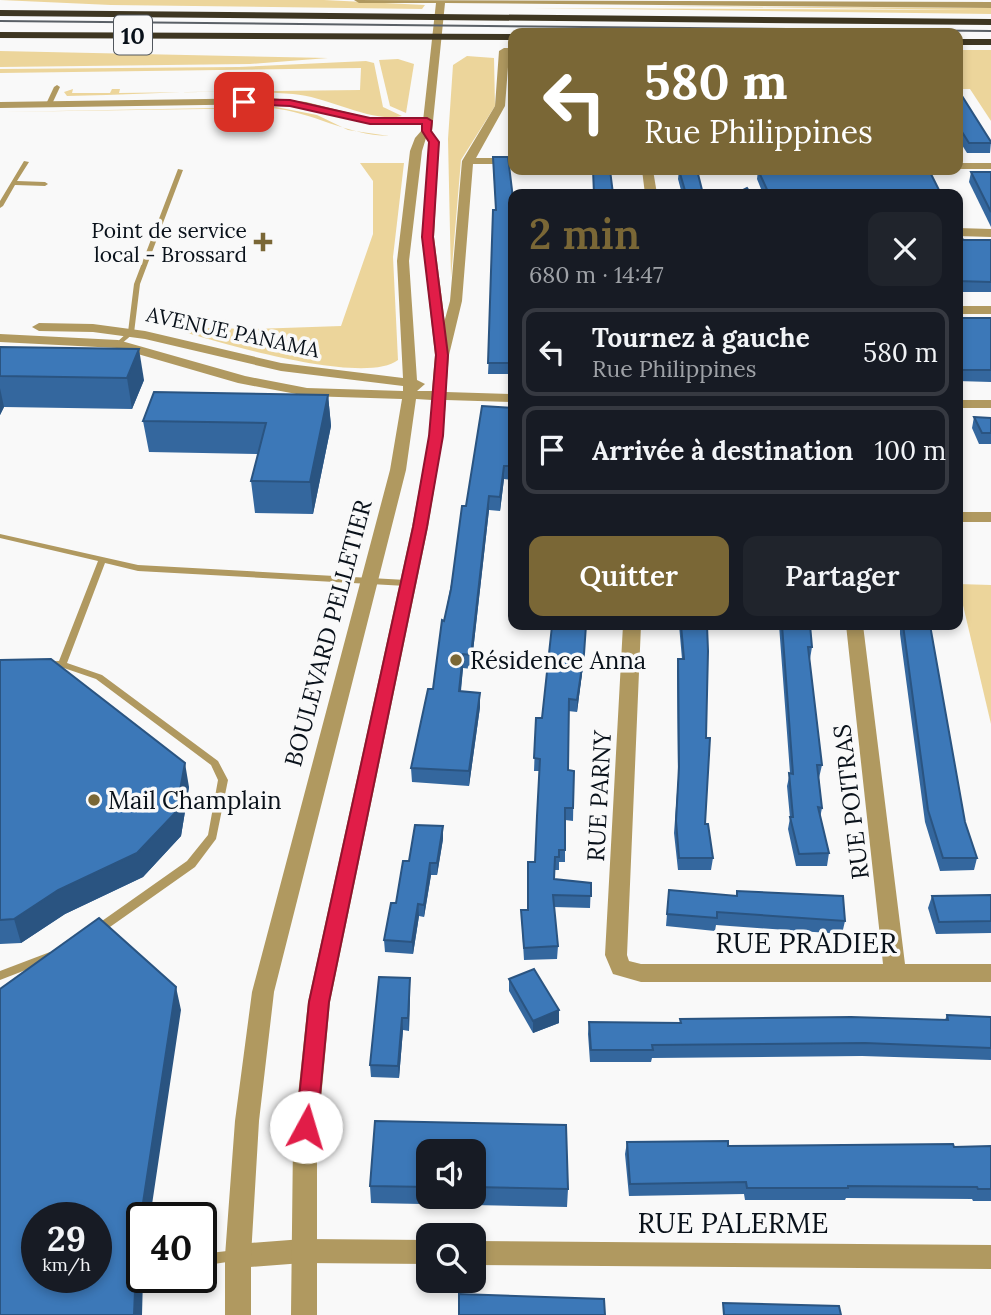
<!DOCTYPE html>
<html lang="fr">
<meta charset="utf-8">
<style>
:root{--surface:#171b24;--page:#20242c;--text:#f1f3f6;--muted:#9ea1a6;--line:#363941;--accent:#7a6736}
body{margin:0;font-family:Lora,serif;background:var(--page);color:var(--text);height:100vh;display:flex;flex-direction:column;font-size:26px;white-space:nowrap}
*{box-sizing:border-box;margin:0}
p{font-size:23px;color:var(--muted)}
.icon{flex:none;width:38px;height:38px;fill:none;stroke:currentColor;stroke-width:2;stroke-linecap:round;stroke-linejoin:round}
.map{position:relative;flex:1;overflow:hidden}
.side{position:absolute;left:508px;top:189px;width:455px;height:441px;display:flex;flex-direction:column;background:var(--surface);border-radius:14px;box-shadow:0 4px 10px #0003}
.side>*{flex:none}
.hud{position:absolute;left:508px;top:28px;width:455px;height:147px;border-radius:14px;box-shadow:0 4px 10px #0003;background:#7a6736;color:#fff;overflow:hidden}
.controls{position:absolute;left:416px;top:1139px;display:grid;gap:14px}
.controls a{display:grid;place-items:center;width:70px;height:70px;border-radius:14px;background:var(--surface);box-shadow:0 4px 10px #0003;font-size:35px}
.speed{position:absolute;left:21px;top:1202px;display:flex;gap:14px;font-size:35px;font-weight:700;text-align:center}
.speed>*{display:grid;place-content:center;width:91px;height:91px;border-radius:50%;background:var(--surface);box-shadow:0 4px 10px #0003;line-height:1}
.speed small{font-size:18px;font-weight:400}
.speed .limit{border:4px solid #111;border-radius:10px;background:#fff;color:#111}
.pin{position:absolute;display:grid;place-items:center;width:60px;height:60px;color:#fff;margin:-30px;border-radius:14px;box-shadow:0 4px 10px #0006}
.me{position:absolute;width:77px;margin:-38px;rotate:6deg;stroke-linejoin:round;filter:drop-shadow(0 0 5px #0008)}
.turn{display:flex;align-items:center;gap:24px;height:147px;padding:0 21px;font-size:32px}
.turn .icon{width:91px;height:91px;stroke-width:2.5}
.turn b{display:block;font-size:49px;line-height:60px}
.round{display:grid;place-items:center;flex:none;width:74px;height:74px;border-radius:14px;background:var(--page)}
.head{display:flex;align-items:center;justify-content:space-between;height:119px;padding:0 21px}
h1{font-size:42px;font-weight:600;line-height:52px;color:var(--accent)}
.cta{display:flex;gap:14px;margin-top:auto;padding:14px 21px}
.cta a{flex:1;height:80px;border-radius:14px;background:var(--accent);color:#fff;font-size:28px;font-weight:600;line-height:80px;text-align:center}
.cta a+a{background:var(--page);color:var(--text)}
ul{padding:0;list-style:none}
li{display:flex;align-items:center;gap:21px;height:88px;margin:0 14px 10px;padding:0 7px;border:4px solid var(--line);border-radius:14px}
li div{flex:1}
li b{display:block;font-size:26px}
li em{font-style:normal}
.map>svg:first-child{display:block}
.green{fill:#ecd59b}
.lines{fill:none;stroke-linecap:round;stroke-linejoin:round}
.service{fill:#b09960;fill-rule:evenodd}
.minor{fill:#b09960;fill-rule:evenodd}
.tertiary{fill:#b09960;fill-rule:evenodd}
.motorway{fill:#3e3621;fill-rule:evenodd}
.tram{stroke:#5a6066;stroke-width:2}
.wall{fill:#34679e;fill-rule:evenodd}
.shaded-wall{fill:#2a5481}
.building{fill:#3c78b8;stroke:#2a5481;stroke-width:2;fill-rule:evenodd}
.route{fill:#e11d48;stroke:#92132f;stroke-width:2}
.poi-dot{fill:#7a6736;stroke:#f9f9f9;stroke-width:2.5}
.labels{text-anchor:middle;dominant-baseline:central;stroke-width:7;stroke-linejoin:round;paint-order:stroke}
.far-poi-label{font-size:21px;fill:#09111a;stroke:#f9f9f9;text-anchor:end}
.far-street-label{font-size:21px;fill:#09111a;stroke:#f9f9f9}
.shield{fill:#f9f9f9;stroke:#51575d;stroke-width:2}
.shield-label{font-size:23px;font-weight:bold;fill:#09111a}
.street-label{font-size:24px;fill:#09111a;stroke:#f9f9f9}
.poi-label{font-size:24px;fill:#09111a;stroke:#f9f9f9;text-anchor:start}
.near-street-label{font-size:28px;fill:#09111a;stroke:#f9f9f9}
</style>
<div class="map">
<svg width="991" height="1315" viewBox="0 0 991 1315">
<rect width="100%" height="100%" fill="#f9f9f9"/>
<g class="green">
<polygon points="0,0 324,0 425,5 422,9 111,5"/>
<polygon points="651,6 991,8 991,14 532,8 976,10"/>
<polygon points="957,50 991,50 991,121 970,89 957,89"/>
<polygon points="0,51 328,58 250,64 0,67"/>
<polygon points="467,56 494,58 495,106 461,160 451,278 448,139 453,65"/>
<polygon points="398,59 414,64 406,113 390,106 379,60"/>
<path d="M366 61 374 63 383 107 402 116C370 123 329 97 293 94 219 88 141 95 67 96L64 92 73 89 72 93H110L112 89H120L119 93 360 90 361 68 0 73V69L239 67Z"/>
<path d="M276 107 317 115 348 130 389 136C346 135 313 112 271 108L0 112Z"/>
<path d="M360 163H404L393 257 398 360C363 387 210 340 168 327L254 329 341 326 373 234V181Z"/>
<polygon points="958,584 991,585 991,724"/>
</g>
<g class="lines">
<g class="service">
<polygon points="57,85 60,87 52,104 47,105 46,104 54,87"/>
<polygon points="24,161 29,162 17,181 45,182 48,184 45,186 15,185 3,206 0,208 0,201"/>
<polygon points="178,169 183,170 140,284 134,333 120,345 116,345 116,343 128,332 134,284"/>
<polygon points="0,534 138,565 406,580 410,583 406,586 138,571 105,563 67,663 102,675 218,761 228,780 216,839 195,867 100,934 96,935 92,934 91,931 92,928 187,861 208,835 218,780 211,765 96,679 61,667 43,666 42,664 43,662 59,661 98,561 0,538"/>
<polygon points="50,952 54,953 55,956 54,959 0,980 0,971"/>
<polygon points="236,1250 240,1252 242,1256 240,1260 201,1266 201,1254"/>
</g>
<g class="minor">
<polygon points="504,48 513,48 513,54 509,54 505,106 476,158 513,158 513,164 473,164 462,301 449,355 442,359 435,355 450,301 462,161 495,106 499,51"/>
<polygon points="271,98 306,102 370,118 427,118 432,121 427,124 370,124 306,108 271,104 0,108 0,102"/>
<rect x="957" y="163" width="34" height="6"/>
<polygon points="642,170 653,170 657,194 645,194"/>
<polygon points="957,228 991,229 991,237 957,236"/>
<rect x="957" y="306" width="34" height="8"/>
<rect x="957" y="512" width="34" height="10"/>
<polygon points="623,625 641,625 627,955 629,961 641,964 883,964 846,625 863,625 905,964 991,964 991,982 641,982 613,974 605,955"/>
<polygon points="303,1239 429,1240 429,1264 303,1263 238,1268 229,1264 225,1256 229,1248 238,1244"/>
<polygon points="474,1241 991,1245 991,1269 474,1265"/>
</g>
<g class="tertiary">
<path d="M354 0 991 2V8L445 3 432 131 439 142 434 237 449 355 446 392 513 394V402L446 400 443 436 428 527 330 1002 317 1142V1315H291L293 1142 308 1002 412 527 429 436 432 400 416 399 406 470 274 992 259 1121 251 1256V1315H225V1256L235 1121 252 992 390 470 402 399 307 396 238 383 117 348 0 342V334L118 340 245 376 307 388 403 391V386L281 371 145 339 93 332 39 331 32 327 39 323 93 324 145 331 281 363 403 378 397 261 410 151 415 138 422 130 436 3H359ZM426 138 429 142 422 237 435 355 432 391H417L425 384 417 380 409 261 422 151Z"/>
<rect x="957" y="400" width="34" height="8"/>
</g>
<g class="motorway">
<polygon points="0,10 991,19 991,25 0,16"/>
<polygon points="0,32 513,34 513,40 0,38"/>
<rect x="957" y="39" width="34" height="6"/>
</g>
<polyline class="tram" points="0,21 991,31"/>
</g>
<g class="wall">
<polygon points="957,88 991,142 990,153 967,153 957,137"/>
<polygon points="493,167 512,190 512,374 488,374 496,210"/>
<polygon points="679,170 703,194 682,194 678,179"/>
<polygon points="758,170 941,194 763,194 757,179"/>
<polygon points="971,172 991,172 991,227 969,182"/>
<polygon points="957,228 963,240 991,240 991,292 957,292"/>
<polygon points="957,318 991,318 991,382 957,381"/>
<polygon points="0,347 144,380 132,409 4,407 0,415"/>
<polygon points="328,395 331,426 313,514 255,513 251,481 258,454 149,452 143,421"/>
<polygon points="513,408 513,480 504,479 500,511 489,510 471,669 463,668 461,691 480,693 480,707 469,786 412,782 411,768 433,689 444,621 466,506"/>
<polygon points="974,417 991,418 991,444 979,444 972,428"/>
<polygon points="679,625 707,625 705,824 713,858 711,870 678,870 674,833 678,779 677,671 678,659 682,659"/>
<polygon points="779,625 810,625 812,647 810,659 809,659 822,765 819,778 822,808 820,818 829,853 827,866 796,866 788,829 790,818 787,786 790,773"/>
<polygon points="900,625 930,625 965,822 977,858 974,870 940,871 925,822 900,634"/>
<polygon points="0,660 189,787 181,836 143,877 65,914 21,943 0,944"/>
<polygon points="583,666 577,712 568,711 568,770 574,771 573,821 565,820 565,862 559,862 559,870 554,870 554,879 591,883 590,908 554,907 558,946 557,959 524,960 521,910 528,910 535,862 539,771 534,771 536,718 542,718"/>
<polygon points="443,839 437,875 431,875 424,917 419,916 413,954 385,952 384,940 409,861"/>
<polygon points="669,890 736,896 737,891 845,921 842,934 716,925 715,931 666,926"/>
<polygon points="991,895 991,933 936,934 928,908 932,896"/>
<polygon points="509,979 559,1023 533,1033 509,991"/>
<polygon points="410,990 409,1031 403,1030 399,1078 371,1077 370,1065"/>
<polygon points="947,1015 991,1017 991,1060 862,1056 652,1058 651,1062 590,1062 588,1034 589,1022 680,1023 680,1019 945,1020"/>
<path d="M375 1121 566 1125 568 1189 567 1207 371 1203 370 1186ZM429 1152H474V1197H429Z"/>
<polygon points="627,1142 728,1146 991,1146 991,1201 973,1201 972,1199 846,1198 845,1200 745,1200 744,1194 629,1196 625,1154"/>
</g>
<g class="shaded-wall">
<polygon points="139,349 144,380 132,409 127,378"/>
<polygon points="0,388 4,407 0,415"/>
<polygon points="328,395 331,426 313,514 310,482"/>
<polygon points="504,466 504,479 500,511 500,497"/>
<polygon points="489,496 489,510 471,669 471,655"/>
<polygon points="586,625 583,666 577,712 577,700"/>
<polygon points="463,654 463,668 459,706 459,691"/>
<polygon points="480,693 480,707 469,786 469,771"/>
<polygon points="185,763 189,787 181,836 143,877 65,914 21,943 14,919 58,890"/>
<polygon points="443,826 443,839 437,875 437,863"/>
<polygon points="430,863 431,875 424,917 424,905"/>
<polygon points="418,904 419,916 413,954 412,942"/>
<polygon points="410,978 410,990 409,1031 408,1018"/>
<polygon points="176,987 181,1010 150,1218 142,1218 142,1278 143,1278 142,1315 134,1315 137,1242"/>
<polygon points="559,1010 559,1023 533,1033 533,1021"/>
<polygon points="402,1018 403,1030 399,1078 398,1066"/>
</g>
<g class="building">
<polygon points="957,88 991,142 991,143 969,143 957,124"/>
<polygon points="493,157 508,157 512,190 512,363 488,363 493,210 496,210"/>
<polygon points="593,170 610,170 613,194 594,194"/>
<polygon points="679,170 697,170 703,194 686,194"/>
<polygon points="758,170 929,170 941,194 769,194"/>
<polygon points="971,172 991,172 991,212"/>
<polygon points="747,188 751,194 742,194 741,191"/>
<polygon points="957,228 963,240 991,240 991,282 957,281"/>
<rect x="957" y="318" width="34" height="52"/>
<polygon points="0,347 139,349 127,378 0,376"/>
<polygon points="154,392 328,395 310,482 251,481 266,423 143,421"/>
<polygon points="482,406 513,408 513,466 504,466 500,497 489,496 471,655 463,654 459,691 480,693 469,771 411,768 428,689 433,689 442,620 444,621 451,589 462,506 466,506"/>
<polygon points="974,417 991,418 991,433 982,433"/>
<polygon points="556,625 586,625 584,654 577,700 569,699 568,770 574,771 573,808 565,808 565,850 559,850 559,857 555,857 554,879 591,883 591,896 553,895 558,946 524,948 521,910 528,910 528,862 535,862 537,816 540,759 534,758 536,718 542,718 552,626 556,626"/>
<polygon points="681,625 707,625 708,651 706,738 710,738 705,824 708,824 713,858 679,858 676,821 679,767 678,659 684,659"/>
<polygon points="782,625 810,625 812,647 808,647 822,765 817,765 822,808 818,807 829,853 799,854 790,817 793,817 789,773 793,774"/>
<polygon points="903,625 930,625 965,822 977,858 943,858 928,810"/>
<polygon points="51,659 185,763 176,812 137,853 58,890 14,919 0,920 0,660"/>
<polygon points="415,825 443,826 437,863 430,863 424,905 418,904 412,942 384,940 391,903 396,903 403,861 409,861"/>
<polygon points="669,890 737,896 737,891 843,896 845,921 717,912 717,918 667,914"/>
<polygon points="991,895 991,921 939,922 932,896"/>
<path d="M99 918 176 987 137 1242 134 1315H0V989ZM37 1218H96V1278H37Z"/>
<polygon points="534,969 559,1010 533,1021 509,979"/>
<polygon points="379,977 410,978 408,1018 402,1018 398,1066 370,1065"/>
<polygon points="947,1015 991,1017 991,1048 865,1043 652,1045 653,1050 591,1050 589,1022 681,1023 680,1019 851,1017 948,1020"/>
<polygon points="375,1121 566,1125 568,1189 474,1187 474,1152 429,1152 429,1187 370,1186"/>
<polygon points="728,1141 728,1146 953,1144 954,1147 991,1146 991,1189 978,1189 977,1187 848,1186 848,1188 747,1188 746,1182 630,1184 627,1142"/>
<polygon points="459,1294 604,1299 605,1315 459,1315"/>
<polygon points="723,1303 839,1306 841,1315 724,1315"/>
</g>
<polygon class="route" points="244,99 290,100 370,118 427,118 432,121 431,131 439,142 433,237 448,355 443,436 427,527 329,1002 317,1127 314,1134 306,1137 299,1134 296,1127 309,1002 413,527 429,436 436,355 422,237 429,142 422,131 422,124 370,124 290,106 240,104"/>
<g class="poi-dot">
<path d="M259.5 231.5h7v7h7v7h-7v7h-7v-7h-7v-7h7z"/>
<circle cx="456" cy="660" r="7"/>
<circle cx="94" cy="800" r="7"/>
</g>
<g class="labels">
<g class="far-poi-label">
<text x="247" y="230">Point de service<tspan x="247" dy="24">local - Brossard</tspan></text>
</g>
<g class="far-street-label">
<text transform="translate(233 332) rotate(12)">AVENUE PANAMA</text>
</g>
<rect class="shield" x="114" y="15.5" width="38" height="39" rx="5"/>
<g class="shield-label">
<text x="133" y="35">10</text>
</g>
<g class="street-label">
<text transform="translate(328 633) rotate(-75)">BOULEVARD PELLETIER</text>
<text transform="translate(599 796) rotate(-87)">RUE PARNY</text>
<text transform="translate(851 802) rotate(-97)">RUE POITRAS</text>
</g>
<g class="poi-label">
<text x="470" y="660">Résidence Anna</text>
<text x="108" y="800">Mail Champlain</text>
</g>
<g class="near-street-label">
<text x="806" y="943">RUE PRADIER</text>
<text x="733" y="1223">RUE PALERME</text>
</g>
</g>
</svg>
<div class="controls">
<a><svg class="icon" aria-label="sound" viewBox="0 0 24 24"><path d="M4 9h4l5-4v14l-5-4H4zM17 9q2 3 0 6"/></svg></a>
<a><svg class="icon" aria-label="search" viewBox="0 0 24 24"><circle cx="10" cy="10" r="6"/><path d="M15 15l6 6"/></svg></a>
</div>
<div class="speed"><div>29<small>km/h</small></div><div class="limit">40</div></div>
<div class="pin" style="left:244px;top:102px;background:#d93025"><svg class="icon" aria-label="arrive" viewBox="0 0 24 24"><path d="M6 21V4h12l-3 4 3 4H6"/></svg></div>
<svg class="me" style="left:306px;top:1127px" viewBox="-20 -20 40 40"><circle r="19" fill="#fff"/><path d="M0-13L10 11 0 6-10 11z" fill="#e11d48"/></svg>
<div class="hud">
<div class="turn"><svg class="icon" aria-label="left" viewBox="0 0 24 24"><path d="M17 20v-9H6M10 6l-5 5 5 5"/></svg><div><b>580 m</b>Rue Philippines</div></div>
</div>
<section class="side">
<div class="head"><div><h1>2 min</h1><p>680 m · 14:47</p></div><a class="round"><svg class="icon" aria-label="close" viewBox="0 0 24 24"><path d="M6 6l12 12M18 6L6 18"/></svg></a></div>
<ul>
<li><svg class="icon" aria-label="left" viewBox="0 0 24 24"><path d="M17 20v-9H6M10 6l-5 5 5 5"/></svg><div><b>Tournez à gauche</b><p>Rue Philippines</p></div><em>580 m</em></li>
<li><svg class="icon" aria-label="arrive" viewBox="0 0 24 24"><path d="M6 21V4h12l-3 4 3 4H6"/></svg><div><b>Arrivée à destination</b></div><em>100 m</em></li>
</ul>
<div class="cta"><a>Quitter</a><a>Partager</a></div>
</section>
</div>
